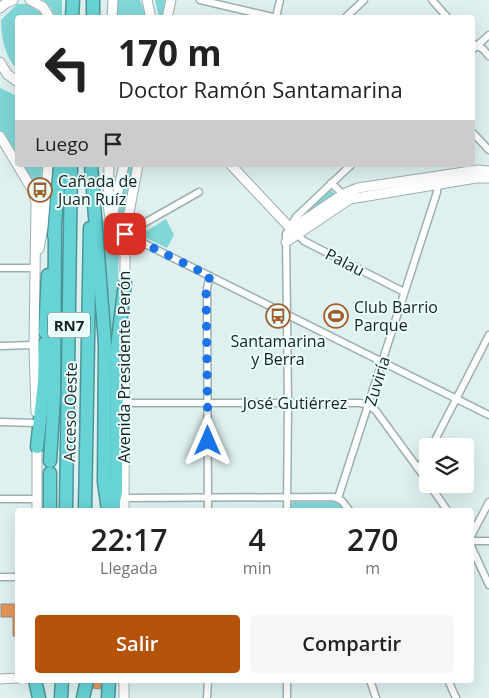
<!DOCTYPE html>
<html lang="es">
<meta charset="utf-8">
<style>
:root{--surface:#fff;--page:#f6f6f6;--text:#222;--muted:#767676;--accent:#b45309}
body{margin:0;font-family:"Open Sans",sans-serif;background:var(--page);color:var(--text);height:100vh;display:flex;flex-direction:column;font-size:19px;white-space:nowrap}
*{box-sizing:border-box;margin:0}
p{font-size:16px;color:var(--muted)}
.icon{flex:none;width:28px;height:28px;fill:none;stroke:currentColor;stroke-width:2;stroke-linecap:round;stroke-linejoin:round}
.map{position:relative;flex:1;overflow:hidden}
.drawer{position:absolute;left:15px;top:508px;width:459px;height:175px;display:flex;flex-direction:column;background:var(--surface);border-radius:5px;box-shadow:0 5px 20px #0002}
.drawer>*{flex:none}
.guide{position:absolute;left:15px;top:15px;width:460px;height:152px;border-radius:5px;box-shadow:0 5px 20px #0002;background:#fff;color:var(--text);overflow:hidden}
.controls{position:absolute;left:419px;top:438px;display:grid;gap:10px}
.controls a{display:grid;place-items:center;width:55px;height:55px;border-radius:5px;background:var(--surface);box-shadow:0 5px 20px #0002;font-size:25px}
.pin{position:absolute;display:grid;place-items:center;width:42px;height:42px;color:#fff;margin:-21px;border-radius:10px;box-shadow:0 2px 8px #0006}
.me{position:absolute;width:55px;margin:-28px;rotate:0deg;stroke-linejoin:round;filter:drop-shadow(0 0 4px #0008)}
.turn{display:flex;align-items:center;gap:18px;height:105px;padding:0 20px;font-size:22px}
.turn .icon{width:65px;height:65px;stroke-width:2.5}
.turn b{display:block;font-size:35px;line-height:42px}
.then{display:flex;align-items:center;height:48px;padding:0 20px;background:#0003;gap:10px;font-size:19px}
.eta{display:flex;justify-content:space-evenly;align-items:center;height:85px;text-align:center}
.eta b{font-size:30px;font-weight:600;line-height:35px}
.cta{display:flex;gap:10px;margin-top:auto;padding:10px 20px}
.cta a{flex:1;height:58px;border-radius:5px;background:var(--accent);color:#fff;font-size:20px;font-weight:600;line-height:58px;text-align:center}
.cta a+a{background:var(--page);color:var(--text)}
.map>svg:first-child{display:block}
.green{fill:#81d6d7}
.building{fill:#e6965b;stroke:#978a82}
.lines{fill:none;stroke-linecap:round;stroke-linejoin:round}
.street-casing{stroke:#9eafaf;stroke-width:9}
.secondary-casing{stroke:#9eafaf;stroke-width:11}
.highway-casing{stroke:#4c9495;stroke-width:15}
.street{stroke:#fff;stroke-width:6}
.secondary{stroke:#fff;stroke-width:9}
.highway{stroke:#68d3d5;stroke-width:12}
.route{stroke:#1a73e8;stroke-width:9;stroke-dasharray:0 16.2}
.labels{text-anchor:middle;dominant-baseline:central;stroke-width:4;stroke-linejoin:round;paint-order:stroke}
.shield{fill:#ebfefe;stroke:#576262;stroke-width:1}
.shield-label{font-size:15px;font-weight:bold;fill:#181f1f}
.poi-label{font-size:16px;fill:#181f1f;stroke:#ebfefe;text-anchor:start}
.street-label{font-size:16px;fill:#181f1f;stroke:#ebfefe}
</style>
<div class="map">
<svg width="489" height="698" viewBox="0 0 489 698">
<rect width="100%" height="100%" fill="#def0f0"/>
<g class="green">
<polygon points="43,0 62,0 62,17 55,17 51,8"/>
<polygon points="117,0 140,0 146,17 117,18"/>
<polygon points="155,0 165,0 162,17 159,17"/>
<path d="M17 4H27L43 14 44 17 18 18 17 69C5 57 1 37 1 20Z"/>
<polygon points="0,88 17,96 17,161 0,133"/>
<polygon points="20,165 42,165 39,223"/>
<polygon points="128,165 134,165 122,223 117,222 116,218"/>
<polygon points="330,189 334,193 334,195 300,220 298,218"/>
<polygon points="166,219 174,235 167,248 140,235"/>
<polygon points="104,220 109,243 119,247 113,430 102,254 103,221"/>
<polygon points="293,502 339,502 345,510 291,510 291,505"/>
</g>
<g class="building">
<polygon points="1,604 18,604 18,636 13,636 13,617 1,617"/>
<polygon points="95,680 101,680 100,689 93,688"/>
</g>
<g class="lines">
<g class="street-casing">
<g id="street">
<polyline points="200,0 277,18"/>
<polyline points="432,0 448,18"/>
<polyline points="276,17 280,0"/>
<polyline points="345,18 364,0"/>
<polyline points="472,43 483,49 489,56"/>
<polyline points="472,50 489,35"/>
<polyline points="472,132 489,150"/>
<polyline points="331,183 343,194"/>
<polyline points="125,234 489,415"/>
<polyline points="125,234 199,192"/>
<polyline points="297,234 304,241 404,292"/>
<polyline points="0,268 35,268"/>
<polyline points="0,346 34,345"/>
<polyline points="124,403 360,403 369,405 376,411 428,482"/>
<polyline points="0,422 36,423"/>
<polyline points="432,446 489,335"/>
<polyline points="418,468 428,455"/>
<polyline points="429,484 447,510"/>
<polyline points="124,498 334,497 342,501 349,510"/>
<polyline points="338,498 437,192 438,183"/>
<polyline points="0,499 37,499"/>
<polyline points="208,510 207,288 210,276"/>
<polyline points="287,510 288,403 286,234 296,217 351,165"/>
<polyline points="471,536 489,502"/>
<polyline points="471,541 489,541"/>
<polyline points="471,546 489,585"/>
<polyline points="0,577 18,577"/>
<polyline points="370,680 376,698"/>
<polyline points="448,680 456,698"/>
<polyline points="207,698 208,680"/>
<polyline points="287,698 287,680"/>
</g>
</g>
<g class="secondary-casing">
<g id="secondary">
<polyline points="30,0 43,7 50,18"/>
<polyline points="147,0 151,18"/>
<polyline points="0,8 6,3 13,0"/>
<polyline points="112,18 113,0"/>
<polyline points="167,18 171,0"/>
<polyline points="0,62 7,74 18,82"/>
<polyline points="0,136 33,191 36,203 34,345 36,412"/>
<path d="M109 165C109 180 106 212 112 225 114 230 120 232 125 234"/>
<polyline points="231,165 293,231"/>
<polyline points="113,213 124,165"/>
<path d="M290 228C315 217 333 196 358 188L478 170 489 171"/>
<polyline points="286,242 350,199 476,178 489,178"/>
<polyline points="39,249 43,227 48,165"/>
<polyline points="125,287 125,234 138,165"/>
<polyline points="37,443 37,510"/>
<polyline points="124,510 125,325"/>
<polyline points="0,679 18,678"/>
<polyline points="124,680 124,698"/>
</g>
</g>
<g class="highway-casing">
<g id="highway">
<polyline points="72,18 73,0"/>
<polyline points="93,18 93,0"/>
<polyline points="91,165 105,344 104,482 108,510"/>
<polyline points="54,235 60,165"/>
<polyline points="45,332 48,275"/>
<polyline points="37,447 44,382 45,343"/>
<polyline points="50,461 54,396 55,228"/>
<polyline points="50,473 50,510"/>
<polyline points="66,510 71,165"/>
<polyline points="85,510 90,228"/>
<polyline points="112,510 116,492 117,348 125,283"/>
<polyline points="35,680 39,698"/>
<polyline points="61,698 62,680"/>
<polyline points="83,698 87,680"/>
<polyline points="108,698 109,680"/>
</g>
</g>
<use href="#street" class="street"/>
<use href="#secondary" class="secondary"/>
<use href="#highway" class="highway"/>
</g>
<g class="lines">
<polyline class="route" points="125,234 210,276 206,288 208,441"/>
</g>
<defs>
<g id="bus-ring" transform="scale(1.25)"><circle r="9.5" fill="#ebfefe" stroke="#a05f2b" stroke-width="1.5"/><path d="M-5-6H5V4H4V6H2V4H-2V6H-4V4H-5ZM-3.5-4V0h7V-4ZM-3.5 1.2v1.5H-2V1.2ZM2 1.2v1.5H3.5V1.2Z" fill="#a05f2b"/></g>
<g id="stadium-ring" transform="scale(1.25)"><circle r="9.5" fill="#ebfefe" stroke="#a05f2b" stroke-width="1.5"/><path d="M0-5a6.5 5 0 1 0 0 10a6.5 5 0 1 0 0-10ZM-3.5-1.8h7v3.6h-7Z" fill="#a05f2b"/></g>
</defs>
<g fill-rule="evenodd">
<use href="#bus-ring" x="40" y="190"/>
<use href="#bus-ring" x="278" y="316"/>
<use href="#stadium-ring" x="336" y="316"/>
</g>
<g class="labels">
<rect class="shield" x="48" y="312.5" width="42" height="25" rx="4"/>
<g class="shield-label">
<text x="69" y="325">RN7</text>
</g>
<g class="poi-label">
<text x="58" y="181">Cañada de<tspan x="58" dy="18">Juan Ruíz</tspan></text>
<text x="354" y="307">Club Barrio<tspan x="354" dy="18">Parque</tspan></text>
<text x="278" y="341" text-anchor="middle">Santamarina<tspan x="278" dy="18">y Berra</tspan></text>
</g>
<g class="street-label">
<text transform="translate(345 262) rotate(27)">Palau</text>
<text transform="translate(124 367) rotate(-90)">Avenida Presidente Perón</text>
<text transform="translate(377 381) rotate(-73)">Zuviría</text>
<text x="295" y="403">José Gutiérrez</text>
<text transform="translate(70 412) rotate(-89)">Acceso Oeste</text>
</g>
</g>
</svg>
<div class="controls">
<a><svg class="icon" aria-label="layers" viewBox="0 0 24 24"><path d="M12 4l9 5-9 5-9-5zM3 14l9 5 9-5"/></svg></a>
</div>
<div class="pin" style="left:125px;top:234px;background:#d93025"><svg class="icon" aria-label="arrive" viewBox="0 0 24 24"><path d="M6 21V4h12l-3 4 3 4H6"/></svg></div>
<svg class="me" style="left:208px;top:441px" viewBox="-20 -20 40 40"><path d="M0-17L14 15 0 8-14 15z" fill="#1a73e8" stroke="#fff" stroke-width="4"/></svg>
<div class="guide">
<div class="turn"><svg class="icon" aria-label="left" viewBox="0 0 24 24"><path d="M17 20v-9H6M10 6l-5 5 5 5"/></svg><div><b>170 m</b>Doctor Ramón Santamarina</div></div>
<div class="then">Luego<svg class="icon" aria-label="arrive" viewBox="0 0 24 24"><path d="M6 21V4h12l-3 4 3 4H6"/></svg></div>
</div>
<section class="drawer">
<div class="eta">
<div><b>22:17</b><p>Llegada</p></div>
<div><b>4</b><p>min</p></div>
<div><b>270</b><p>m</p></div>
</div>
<div class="cta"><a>Salir</a><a>Compartir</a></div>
</section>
</div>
